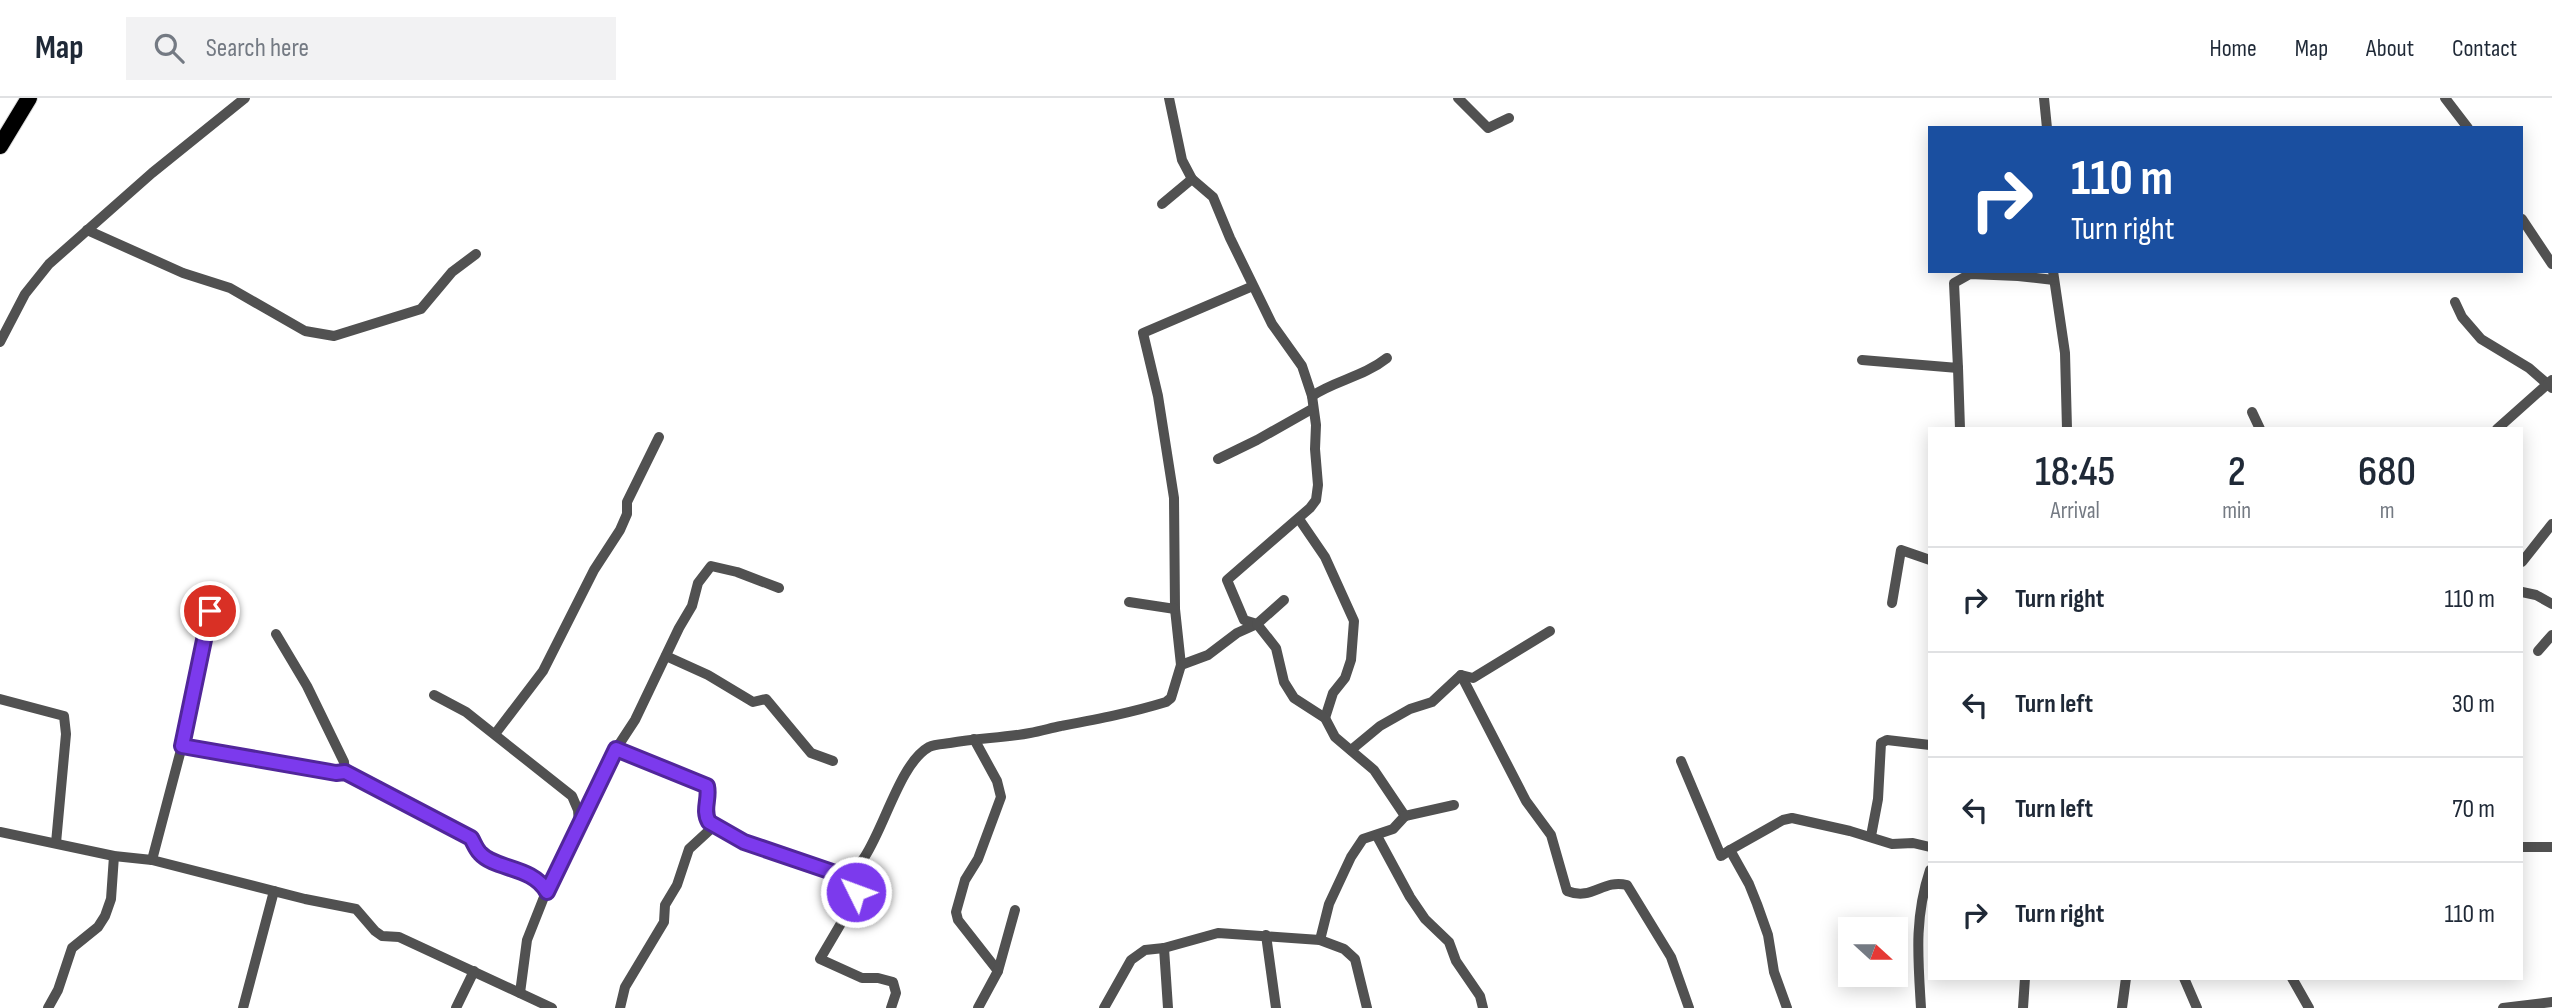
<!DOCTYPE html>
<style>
:root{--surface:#fff;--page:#f2f2f3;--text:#1f2937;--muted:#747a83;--line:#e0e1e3}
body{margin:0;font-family:"Sofia Sans Condensed",sans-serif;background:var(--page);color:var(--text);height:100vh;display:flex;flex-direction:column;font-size:26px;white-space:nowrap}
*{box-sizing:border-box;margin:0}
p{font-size:23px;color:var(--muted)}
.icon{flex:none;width:38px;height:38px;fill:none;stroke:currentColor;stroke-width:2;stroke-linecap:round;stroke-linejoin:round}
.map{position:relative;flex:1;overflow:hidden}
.side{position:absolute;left:1928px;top:329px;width:595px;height:553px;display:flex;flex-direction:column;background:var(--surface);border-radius:0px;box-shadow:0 4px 18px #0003}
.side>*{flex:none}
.banner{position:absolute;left:1928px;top:28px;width:595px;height:147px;border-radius:0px;box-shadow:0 4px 18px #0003;background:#1a4fa0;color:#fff;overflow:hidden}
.needle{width:46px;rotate:111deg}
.fabs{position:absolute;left:1838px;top:819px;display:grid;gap:14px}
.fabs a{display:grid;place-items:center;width:70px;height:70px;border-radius:0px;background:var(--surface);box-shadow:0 4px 18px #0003;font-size:35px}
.pin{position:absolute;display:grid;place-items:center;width:60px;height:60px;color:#fff;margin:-30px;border:4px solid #fff;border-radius:50%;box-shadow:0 2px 7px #0007}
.me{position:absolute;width:77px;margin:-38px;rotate:312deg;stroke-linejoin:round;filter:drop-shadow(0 0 5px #0008)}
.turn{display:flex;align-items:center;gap:24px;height:147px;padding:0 28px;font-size:32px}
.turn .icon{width:91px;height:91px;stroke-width:2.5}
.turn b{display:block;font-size:49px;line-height:60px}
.eta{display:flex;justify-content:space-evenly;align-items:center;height:119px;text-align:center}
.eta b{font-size:42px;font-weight:600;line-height:49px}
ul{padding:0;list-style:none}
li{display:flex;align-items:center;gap:21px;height:105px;padding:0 28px;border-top:2px solid var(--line)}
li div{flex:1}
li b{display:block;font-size:26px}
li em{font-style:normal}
header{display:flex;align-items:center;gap:42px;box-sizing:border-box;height:98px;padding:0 35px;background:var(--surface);border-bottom:2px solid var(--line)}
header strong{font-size:33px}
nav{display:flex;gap:38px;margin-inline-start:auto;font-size:24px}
.search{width:490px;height:63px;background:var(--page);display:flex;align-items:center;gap:18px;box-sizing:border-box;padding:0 24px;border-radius:0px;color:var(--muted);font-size:26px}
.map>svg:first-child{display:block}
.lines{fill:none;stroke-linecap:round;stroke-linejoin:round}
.primary-casing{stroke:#dbdbdb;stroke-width:18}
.minor{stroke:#515151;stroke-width:10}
.primary{stroke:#000;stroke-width:16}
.route-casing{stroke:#51269a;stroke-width:18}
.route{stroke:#7c3aed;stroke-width:12}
</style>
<header>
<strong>Map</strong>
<div class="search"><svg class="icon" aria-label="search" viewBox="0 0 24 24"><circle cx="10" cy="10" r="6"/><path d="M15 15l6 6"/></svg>Search here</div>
<nav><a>Home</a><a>Map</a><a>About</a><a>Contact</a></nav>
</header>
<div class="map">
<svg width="2552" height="910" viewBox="0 0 2552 910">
<rect width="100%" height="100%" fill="#fff"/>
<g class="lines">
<g class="primary-casing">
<polyline id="primary" points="0,48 29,0"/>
</g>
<g class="minor">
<polyline points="1169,0 1182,62 1192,81 1213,99 1230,140 1272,226 1302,268 1312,298 1316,327 1315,351 1318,387 1316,402 1310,410 1227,482 1244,522 1257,526 1237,535 1208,557 1181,567 1175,511 1174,400 1158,298 1143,235 1253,188"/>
<polyline points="1458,0 1488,30 1509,20"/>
<polyline points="2044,0 2047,30"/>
<polyline points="2445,0 2468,30"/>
<polyline points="1162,106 1192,81"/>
<polyline points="2522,121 2552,166"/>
<polyline points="87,132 183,175 230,190 305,233 334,238 421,211 452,174 476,156"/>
<polyline points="2053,173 2065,255 2067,331"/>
<polyline points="2455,204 2462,219 2481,241 2529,270 2552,290"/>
<polyline points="0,244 25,196 49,166 152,75 245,0"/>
<polyline points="1862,262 1958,270 1954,185 1970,176 2018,178 2054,182"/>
<polyline points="1958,270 1960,331"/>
<path d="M1312 298C1336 282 1363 279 1387 260"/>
<polyline points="2252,314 2260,331"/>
<polyline points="2497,331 2552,282"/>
<polyline points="1218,361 1257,342 1312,311"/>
<polyline points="1299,421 1325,459 1354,523 1351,562 1345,580 1333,595 1325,620"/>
<polyline points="2522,464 2552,426"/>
<polyline points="2522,494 2536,497 2552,506"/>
<polyline points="1284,502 1257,526 1276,550 1284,584 1294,600 1325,620 1335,639 1374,672 1405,718 1393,731 1363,741 1351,759 1329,806 1320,842"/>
<polyline points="1129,504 1175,511"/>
<polyline points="1892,505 1901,452 1930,462"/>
<polyline points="276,536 307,588 344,664 345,674"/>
<polyline points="2538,553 2552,537"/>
<polyline points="666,558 708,577 753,604 766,601 811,655 833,663"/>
<path d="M1461 577 1526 703 1551 737 1567 793C1593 803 1602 781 1627 787L1671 859 1689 910"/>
<polyline points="434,597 466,614 572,698 578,712 579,726"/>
<polyline points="0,601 64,618 66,636 56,745"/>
<polyline points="495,636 543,573 594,472 620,432 627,416 627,404 659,339"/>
<polyline points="974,641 997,683 1001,699 978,761 965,782 956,814 958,822 998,873"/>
<path d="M182 648 336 675 345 674 471 740C474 745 476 751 480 755 495 772 534 768 546 794"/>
<path d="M616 651 707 688C710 701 703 712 709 725L744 744 841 777C876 776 891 670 929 649 935 646 944 646 950 645 977 640 1004 640 1030 635 1041 633 1051 630 1061 628 1098 621 1130 615 1166 604L1171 600 1181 567"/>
<polyline points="1351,652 1380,628 1410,611 1432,604 1461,577 1473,580 1550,533"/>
<polyline points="1681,663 1721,758 1730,752"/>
<polyline points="1405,718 1454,707"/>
<polyline points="0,734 114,758 152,762 305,801 356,811 375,833 382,838 399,839 552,910"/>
<polyline points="1377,738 1410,799 1425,821 1449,844 1456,863 1480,898 1483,910"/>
<polyline points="1871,738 1878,701 1881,645 1887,642 1930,647"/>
<polyline points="2522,749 2552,749"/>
<polyline points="152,762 182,648 211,511"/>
<polyline points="849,777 856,794 853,805 820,861 862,880 878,880 893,884 896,895 891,910"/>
<polyline points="1266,837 1276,910"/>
<polyline points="1164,850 1168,910"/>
<polyline points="2184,880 2197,910"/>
<polyline points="2292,880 2309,910"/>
<polyline points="520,895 527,842 546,794 616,651 635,622 679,530 692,508 698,485 711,468 737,474 779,490"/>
<polyline points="48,910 58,892 72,850 98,829 105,818 111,801 114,758"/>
<polyline points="243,910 274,793"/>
<polyline points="456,910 474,873"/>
<polyline points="620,910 625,889 664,824 665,807 677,787 689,751 714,728"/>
<polyline points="978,910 998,873 1015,812"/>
<polyline points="1104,910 1131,862 1145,852 1164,850 1218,835 1320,842 1344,851 1355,861 1367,910"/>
<polyline points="1787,910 1774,874 1768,837 1757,806 1749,786 1730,752 1783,722 1792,720 1850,733 1892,746 1913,745 1930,749"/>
<path d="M1921 910C1918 860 1914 820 1930 772"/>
<polyline points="2023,910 2025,880"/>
<polyline points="2122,910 2126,880"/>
<polyline points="2503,910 2552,904"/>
</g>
<use href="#primary" class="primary"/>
</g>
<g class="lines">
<g class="route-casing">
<path id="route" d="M210 513 182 648 336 675 345 674 471 740C474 745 476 751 480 755 495 772 533 768 547 794L616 651 707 688C710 701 702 712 709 724L744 744 841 777H849L856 794"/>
</g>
<use href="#route" class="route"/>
</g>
</svg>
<div class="fabs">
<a><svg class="needle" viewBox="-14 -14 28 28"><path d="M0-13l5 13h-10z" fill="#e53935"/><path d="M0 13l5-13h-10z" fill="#747a83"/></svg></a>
</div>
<div class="pin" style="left:210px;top:513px;background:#d93025"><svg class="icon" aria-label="arrive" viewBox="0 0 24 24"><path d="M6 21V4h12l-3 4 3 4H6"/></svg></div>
<svg class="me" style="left:856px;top:794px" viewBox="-20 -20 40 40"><circle r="17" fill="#7c3aed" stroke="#fff" stroke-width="3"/><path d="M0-11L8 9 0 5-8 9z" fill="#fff"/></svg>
<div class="banner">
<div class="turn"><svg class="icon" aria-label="right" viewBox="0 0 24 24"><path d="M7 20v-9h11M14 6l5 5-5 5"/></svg><div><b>110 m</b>Turn right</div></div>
</div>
<section class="side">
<div class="eta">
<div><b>18:45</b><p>Arrival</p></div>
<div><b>2</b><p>min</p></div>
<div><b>680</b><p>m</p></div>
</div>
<ul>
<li><svg class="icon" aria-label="right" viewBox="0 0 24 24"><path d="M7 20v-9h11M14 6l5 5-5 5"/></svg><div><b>Turn right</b></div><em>110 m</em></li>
<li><svg class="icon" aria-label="left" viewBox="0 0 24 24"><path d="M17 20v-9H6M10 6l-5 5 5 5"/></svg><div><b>Turn left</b></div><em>30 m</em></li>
<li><svg class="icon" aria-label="left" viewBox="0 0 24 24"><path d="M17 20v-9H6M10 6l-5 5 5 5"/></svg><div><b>Turn left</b></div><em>70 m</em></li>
<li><svg class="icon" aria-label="right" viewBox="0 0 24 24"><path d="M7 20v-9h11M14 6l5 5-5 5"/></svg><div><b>Turn right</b></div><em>110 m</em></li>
</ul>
</section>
</div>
